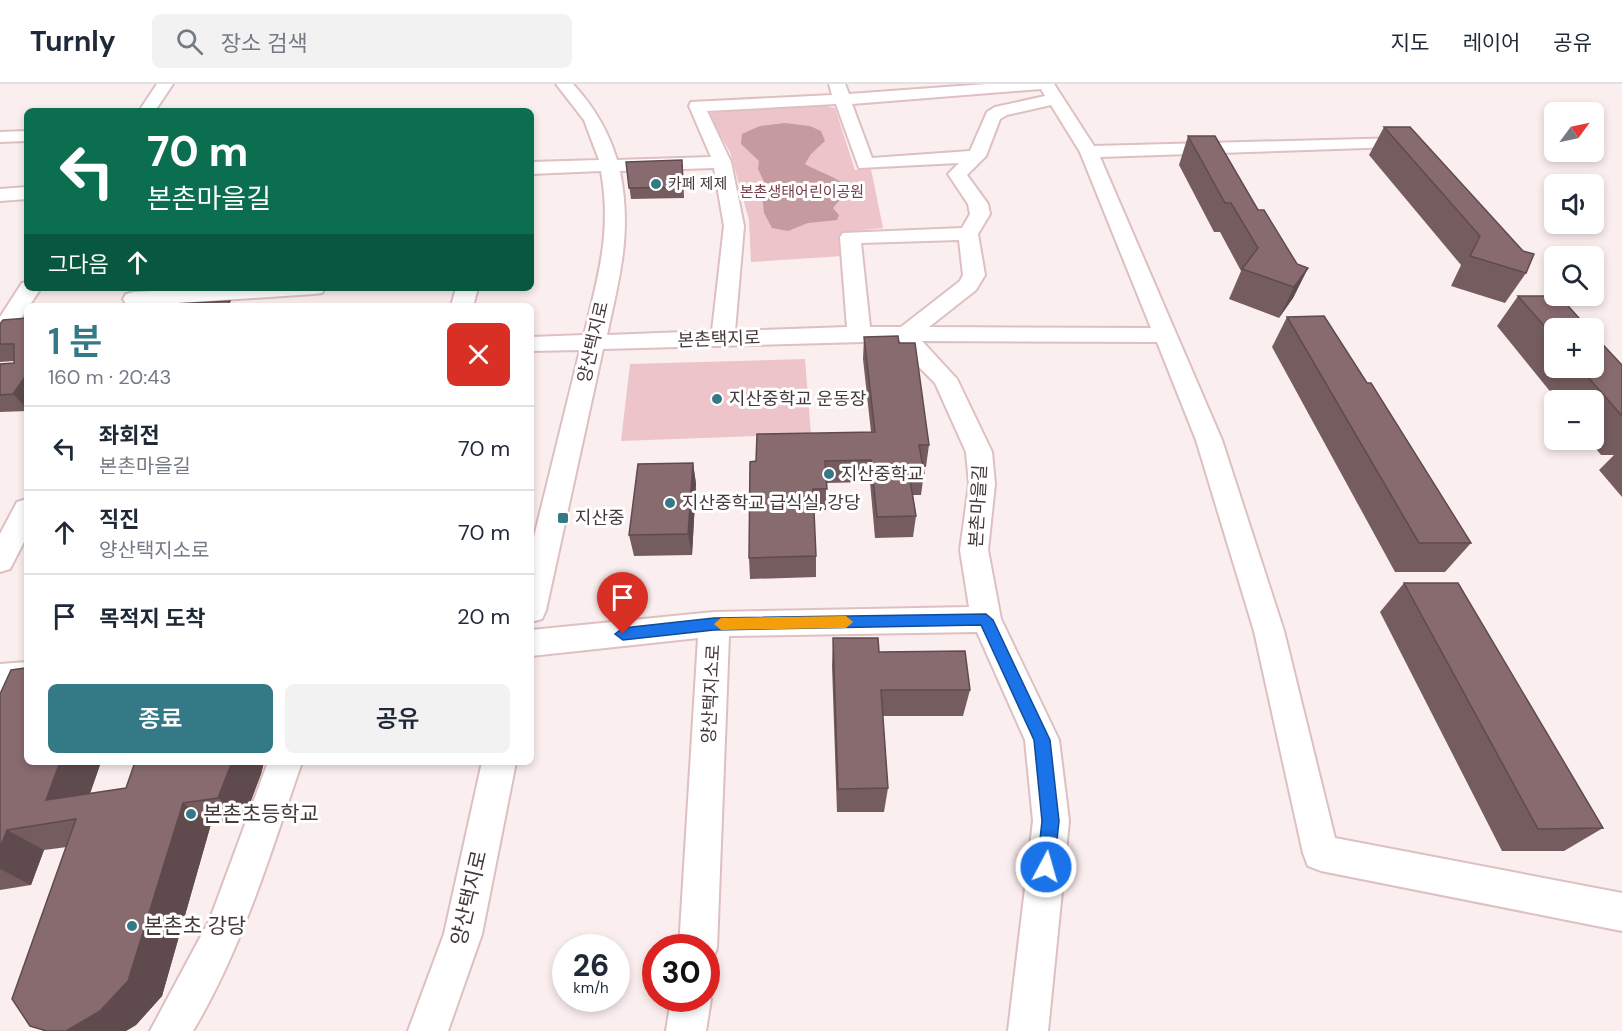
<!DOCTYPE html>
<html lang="ko">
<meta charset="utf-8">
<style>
:root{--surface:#fff;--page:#f2f2f3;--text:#1f2937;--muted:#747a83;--line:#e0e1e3;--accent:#337986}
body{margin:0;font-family:"DM Sans","Noto Sans KR",sans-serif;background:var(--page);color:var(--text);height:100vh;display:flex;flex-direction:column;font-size:22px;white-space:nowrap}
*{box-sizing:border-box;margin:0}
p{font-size:20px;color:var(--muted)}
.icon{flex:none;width:33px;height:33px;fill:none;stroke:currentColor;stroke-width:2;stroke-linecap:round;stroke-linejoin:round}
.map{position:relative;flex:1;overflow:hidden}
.side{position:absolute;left:24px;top:219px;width:510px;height:462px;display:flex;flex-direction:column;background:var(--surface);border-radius:9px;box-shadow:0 3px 9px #0003}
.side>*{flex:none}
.guide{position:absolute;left:24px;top:24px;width:510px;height:183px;border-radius:9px;box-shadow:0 3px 9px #0003;background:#0b6e4f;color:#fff;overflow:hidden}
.needle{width:39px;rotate:57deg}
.fabs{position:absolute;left:1544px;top:18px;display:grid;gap:12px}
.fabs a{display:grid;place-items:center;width:60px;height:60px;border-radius:9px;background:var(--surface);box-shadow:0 3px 9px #0003;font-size:30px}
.speed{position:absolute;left:552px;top:850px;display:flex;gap:12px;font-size:30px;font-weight:700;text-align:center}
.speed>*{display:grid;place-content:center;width:78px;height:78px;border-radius:50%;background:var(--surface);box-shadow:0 3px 9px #0003;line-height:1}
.speed small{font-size:15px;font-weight:400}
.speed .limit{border:9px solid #d22;background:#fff;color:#111}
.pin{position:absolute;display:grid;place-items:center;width:51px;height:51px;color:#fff;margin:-62px -26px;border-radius:50% 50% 50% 0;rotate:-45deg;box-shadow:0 0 6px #0007}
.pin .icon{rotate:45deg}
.me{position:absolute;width:66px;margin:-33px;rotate:6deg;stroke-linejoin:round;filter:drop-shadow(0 0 4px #0008)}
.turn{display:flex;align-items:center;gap:21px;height:126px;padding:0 24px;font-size:27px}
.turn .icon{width:78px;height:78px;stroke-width:2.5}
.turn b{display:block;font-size:42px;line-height:51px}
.then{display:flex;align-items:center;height:57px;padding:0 24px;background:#0003;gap:12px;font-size:22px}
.round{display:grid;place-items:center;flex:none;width:63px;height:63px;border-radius:9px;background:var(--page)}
.head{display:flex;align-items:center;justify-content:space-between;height:102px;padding:0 24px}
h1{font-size:36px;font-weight:600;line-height:45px;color:var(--accent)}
.cta{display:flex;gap:12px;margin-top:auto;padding:12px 24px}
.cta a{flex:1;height:69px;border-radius:9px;background:var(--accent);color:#fff;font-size:24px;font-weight:600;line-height:69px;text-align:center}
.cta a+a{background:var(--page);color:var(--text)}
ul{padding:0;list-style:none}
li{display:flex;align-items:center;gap:18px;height:84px;padding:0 24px;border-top:2px solid var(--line)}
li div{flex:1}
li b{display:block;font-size:22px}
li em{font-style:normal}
header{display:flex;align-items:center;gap:36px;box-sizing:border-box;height:84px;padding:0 30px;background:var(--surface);border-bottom:2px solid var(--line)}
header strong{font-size:28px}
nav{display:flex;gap:33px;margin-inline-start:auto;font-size:21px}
.search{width:420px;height:54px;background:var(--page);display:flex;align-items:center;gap:15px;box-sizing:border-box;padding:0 21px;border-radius:9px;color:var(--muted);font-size:22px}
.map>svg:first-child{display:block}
.green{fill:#edc4c9}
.water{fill:#c59aa0}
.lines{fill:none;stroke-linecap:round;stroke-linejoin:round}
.minor-casing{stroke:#debfc2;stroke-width:4}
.minor{fill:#fff;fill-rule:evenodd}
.wall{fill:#755c5f}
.shaded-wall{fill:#5f4b4e}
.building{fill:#886b6f;stroke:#5f4b4e;stroke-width:1.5}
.route{fill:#1a73e8;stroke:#114b97;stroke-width:1.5}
.slow{fill:#f59e0b}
.poi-dot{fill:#337986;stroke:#fff;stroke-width:2}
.labels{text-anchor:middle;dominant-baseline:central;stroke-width:6;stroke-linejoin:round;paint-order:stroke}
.far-poi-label{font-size:15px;fill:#45393a;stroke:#fff;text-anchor:start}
.far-park-label{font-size:15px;fill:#773d48;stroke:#fff}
.street-label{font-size:18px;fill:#45393a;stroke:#fff}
.poi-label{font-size:18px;fill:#45393a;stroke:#fff;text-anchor:start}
.near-poi-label{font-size:21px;fill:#45393a;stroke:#fff;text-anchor:start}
.near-street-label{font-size:21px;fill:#45393a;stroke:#fff}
</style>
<header>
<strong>Turnly</strong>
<div class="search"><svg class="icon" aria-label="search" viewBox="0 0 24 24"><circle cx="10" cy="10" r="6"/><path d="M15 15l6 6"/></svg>장소 검색</div>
<nav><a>지도</a><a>레이어</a><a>공유</a></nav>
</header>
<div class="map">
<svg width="1622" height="947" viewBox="0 0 1622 947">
<rect width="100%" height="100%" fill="#fbeeef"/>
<g class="green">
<polygon points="823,21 835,24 855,86 871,85 883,144 845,148 843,172 751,178 749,136 730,68 708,31 717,26"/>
<polygon points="805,275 811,350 621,357 630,280"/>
</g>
<path class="water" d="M785 39 810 42 821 47 825 57 811 70 805 80C818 88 831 90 843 100V112L833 124 839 131 837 136 808 139 788 147 772 144 764 129 762 111 765 100 758 85 759 77 741 60 742 50 760 42Z"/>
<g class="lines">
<g class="minor-casing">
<g id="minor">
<polygon points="157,0 173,0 155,27 139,27"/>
<path d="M556 0H573C594 23 608 46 617 76L711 73 689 22 691 18 832 11 829 0H845L849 10 987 0H1054L1094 62 1401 54 1404 58 1401 62 1395 63 1100 73 1222 356 1284 547 1335 754 1622 809V847L1321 787 1308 782 1303 769 1254 547 1196 356 1157 258 922 257 957 295 992 368 995 400 988 466 1001 535 1059 656 1069 737 1048 947H1008L1033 737 1025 656 977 548 729 552 717 864 712 878 706 880V864H679L698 554 531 572V546L714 528 969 523 960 466 969 400 966 368 935 299 909 273 900 257 603 265 546 526 542 535 531 538V465L580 266 531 267V253L584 251C598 192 612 149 601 87L531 90V78L599 76 584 36ZM1041 5 1045 12 995 23 987 28 970 67 872 74 852 20ZM836 20 859 84 959 79 948 90 968 120 970 130 962 144 843 149 840 153 847 243 735 247 744 142 731 78 707 27ZM1051 21 1080 68 1151 244 929 243 976 206 985 191 978 150 990 130 988 120 967 91 986 72 1000 35 1007 31ZM714 84 724 142 712 247 607 251C620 191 632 149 620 87ZM959 156 963 191 960 197 901 243H870L861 159Z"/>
<polygon points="27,47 27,57 0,58 0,48"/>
<polygon points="27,103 27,115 0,117 0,105"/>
<polygon points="27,198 27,204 41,204 8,255 0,257 0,233 22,199"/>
<polygon points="207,204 325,204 322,209 314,210 134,222 126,220 123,215 126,210 134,208"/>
<polygon points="456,204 478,204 473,222 451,222"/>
<polygon points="27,415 27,452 10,485 0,488 0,450 17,418"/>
<polygon points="27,578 27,606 0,608 0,580"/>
<path d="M268 678H302C270 770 243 863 193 947H150L210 835Z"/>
<polygon points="482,678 516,678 482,850 448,947 408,947 444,850"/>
<polygon points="706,904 711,915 706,947 666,947 671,915 706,915"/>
</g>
</g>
<use href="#minor" class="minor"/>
</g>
<g class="wall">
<polygon points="1384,43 1526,189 1505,219 1451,202 1461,181 1369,71"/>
<polygon points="1188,52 1258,126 1297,180 1308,184 1293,214 1279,234 1229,215 1241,187 1220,148 1214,148 1179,81"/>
<polygon points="626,78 683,87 684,114 631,115"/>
<polygon points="1518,212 1554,244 1554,284 1593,284 1622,281 1622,413 1599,386 1614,371 1601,371 1589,356 1593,356 1593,316 1557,316 1497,242"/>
<polygon points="1287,233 1471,459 1445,488 1395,488 1272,263"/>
<polygon points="27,234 27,327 0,328 0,280 14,279 14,277 0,278 0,240"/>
<polygon points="864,253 899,259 929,361 926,383 923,383 924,389 921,411 913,411 916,432 913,453 875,454 870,398 826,399 826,426 814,426 816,472 816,493 750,495 749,474 756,377 871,348 863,275"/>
<polygon points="693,379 696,400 692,471 634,472 629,451"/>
<polygon points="1404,499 1603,744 1564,767 1502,767 1380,528"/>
<polygon points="833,554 879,568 970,606 963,632 883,632 888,704 884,728 837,728 832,582"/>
<polygon points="0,610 27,678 101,678 90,710 126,704 135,678 264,678 261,690 244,735 211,740 162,912 136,941 126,947 44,947 30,942 67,763 44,766 31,801 0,806"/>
</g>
<g class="shaded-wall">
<polygon points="1308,184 1293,214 1279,234 1294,203"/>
<polygon points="27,290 27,325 13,310"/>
<polygon points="693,379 696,400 692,471 688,450"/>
<polygon points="60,678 101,678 80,737 46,716"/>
<polygon points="232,678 264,678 261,690 244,735 218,714"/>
<polygon points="183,719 211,740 162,912 136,941 126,947 66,947"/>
<polygon points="7,746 44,766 31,801 0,785 0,764"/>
</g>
<g class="building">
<polygon points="1384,43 1410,43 1523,167 1534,170 1526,189 1470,172 1480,152"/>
<polygon points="1188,52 1215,52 1258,126 1264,126 1297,180 1308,184 1294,203 1242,185 1258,164 1231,119 1225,119"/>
<polygon points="682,76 683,103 629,104 626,78"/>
<polygon points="1518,212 1559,212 1588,244 1554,244 1554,253"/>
<polygon points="230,217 227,222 135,222"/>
<polygon points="1324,232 1367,299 1371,299 1471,459 1419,459 1287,233"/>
<polygon points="27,234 27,290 13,310 0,311 0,280 14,279 14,260 0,260 0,240 3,236"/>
<polygon points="1593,250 1622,281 1622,332 1580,284 1593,284"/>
<polygon points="898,252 899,259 915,259 929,361 919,361 924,389 909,390 916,432 877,433 871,376 825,377 827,405 813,405 816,472 749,474 750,378 756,377 757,350 875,348 864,253"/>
<polygon points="693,379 688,450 629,451 638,380"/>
<polygon points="1404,499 1458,499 1603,744 1538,745"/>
<polygon points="833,554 878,554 879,568 965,567 970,606 881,606 888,704 838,705"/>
<polygon points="27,580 27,678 60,678 46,716 126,704 135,678 232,678 218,714 183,719 128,897 100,927 66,947 47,947 30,942 12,915 76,735 7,746 0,764 0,610 11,586 25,584"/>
</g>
<polygon class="route" points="986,530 993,536 1050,656 1059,737 1054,783 1052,790 1046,792 1039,790 1037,783 1042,737 1034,656 981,541 714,546 623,556 615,550 623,544 714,534"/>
<polygon class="slow" points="846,532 853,538 846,544 721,546 714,540 721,534"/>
<g class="poi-dot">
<circle cx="656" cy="100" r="6"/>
<circle cx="717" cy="315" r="6"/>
<circle cx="829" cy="390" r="6"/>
<circle cx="670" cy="419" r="6"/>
<rect x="557" y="428" width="12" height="12" rx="3"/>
<circle cx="191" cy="730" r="6"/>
<circle cx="132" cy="842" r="6"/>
</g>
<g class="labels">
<g class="far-poi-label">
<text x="668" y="100">카페 제제</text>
</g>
<g class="far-park-label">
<text x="802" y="108">본촌생태어린이공원</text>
</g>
<g class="street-label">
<text transform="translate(719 255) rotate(-2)">본촌택지로</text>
<text transform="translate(593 258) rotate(-77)">양산택지로</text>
<text transform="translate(978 422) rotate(-87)">본촌마을길</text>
<text transform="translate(711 610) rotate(-87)">양산택지소로</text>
</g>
<g class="poi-label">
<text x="729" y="315">지산중학교 운동장</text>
<text x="841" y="390">지산중학교</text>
<text x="682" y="419">지산중학교 급식실, 강당</text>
<text x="575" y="434">지산중</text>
</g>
<g class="near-poi-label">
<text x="203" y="730">본촌초등학교</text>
<text x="144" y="842">본촌초 강당</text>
</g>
<g class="near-street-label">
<text transform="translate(469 814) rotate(-77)">양산택지로</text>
</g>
</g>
</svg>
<div class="fabs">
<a><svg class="needle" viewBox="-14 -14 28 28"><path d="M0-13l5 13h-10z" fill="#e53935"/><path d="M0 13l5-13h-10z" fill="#747a83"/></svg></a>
<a><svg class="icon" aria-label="sound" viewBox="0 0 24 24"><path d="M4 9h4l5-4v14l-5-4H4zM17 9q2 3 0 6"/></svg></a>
<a><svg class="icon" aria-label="search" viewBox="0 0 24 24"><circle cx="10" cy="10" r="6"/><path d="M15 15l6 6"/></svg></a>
<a>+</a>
<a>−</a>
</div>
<div class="speed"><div>26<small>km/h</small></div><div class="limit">30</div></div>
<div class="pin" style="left:623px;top:550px;background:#d93025"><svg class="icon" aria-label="arrive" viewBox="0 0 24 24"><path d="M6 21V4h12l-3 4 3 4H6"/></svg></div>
<svg class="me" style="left:1046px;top:783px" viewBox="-20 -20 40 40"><circle r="17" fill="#1a73e8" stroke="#fff" stroke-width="3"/><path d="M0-11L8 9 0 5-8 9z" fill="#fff"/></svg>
<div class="guide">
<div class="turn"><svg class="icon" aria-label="left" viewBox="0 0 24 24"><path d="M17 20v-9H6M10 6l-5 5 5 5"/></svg><div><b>70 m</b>본촌마을길</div></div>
<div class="then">그다음<svg class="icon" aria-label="ahead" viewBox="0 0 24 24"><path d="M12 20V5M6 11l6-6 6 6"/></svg></div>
</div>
<section class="side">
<div class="head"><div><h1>1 분</h1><p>160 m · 20:43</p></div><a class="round" style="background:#d93025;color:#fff"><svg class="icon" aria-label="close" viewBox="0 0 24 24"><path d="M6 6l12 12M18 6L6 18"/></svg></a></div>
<ul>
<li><svg class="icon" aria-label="left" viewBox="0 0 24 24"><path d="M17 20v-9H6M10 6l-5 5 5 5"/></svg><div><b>좌회전</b><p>본촌마을길</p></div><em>70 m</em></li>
<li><svg class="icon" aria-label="ahead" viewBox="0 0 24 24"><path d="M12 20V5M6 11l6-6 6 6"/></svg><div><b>직진</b><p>양산택지소로</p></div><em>70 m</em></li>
<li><svg class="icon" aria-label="arrive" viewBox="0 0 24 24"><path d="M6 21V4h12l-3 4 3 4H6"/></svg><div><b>목적지 도착</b></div><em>20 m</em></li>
</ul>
<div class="cta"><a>종료</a><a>공유</a></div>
</section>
</div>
